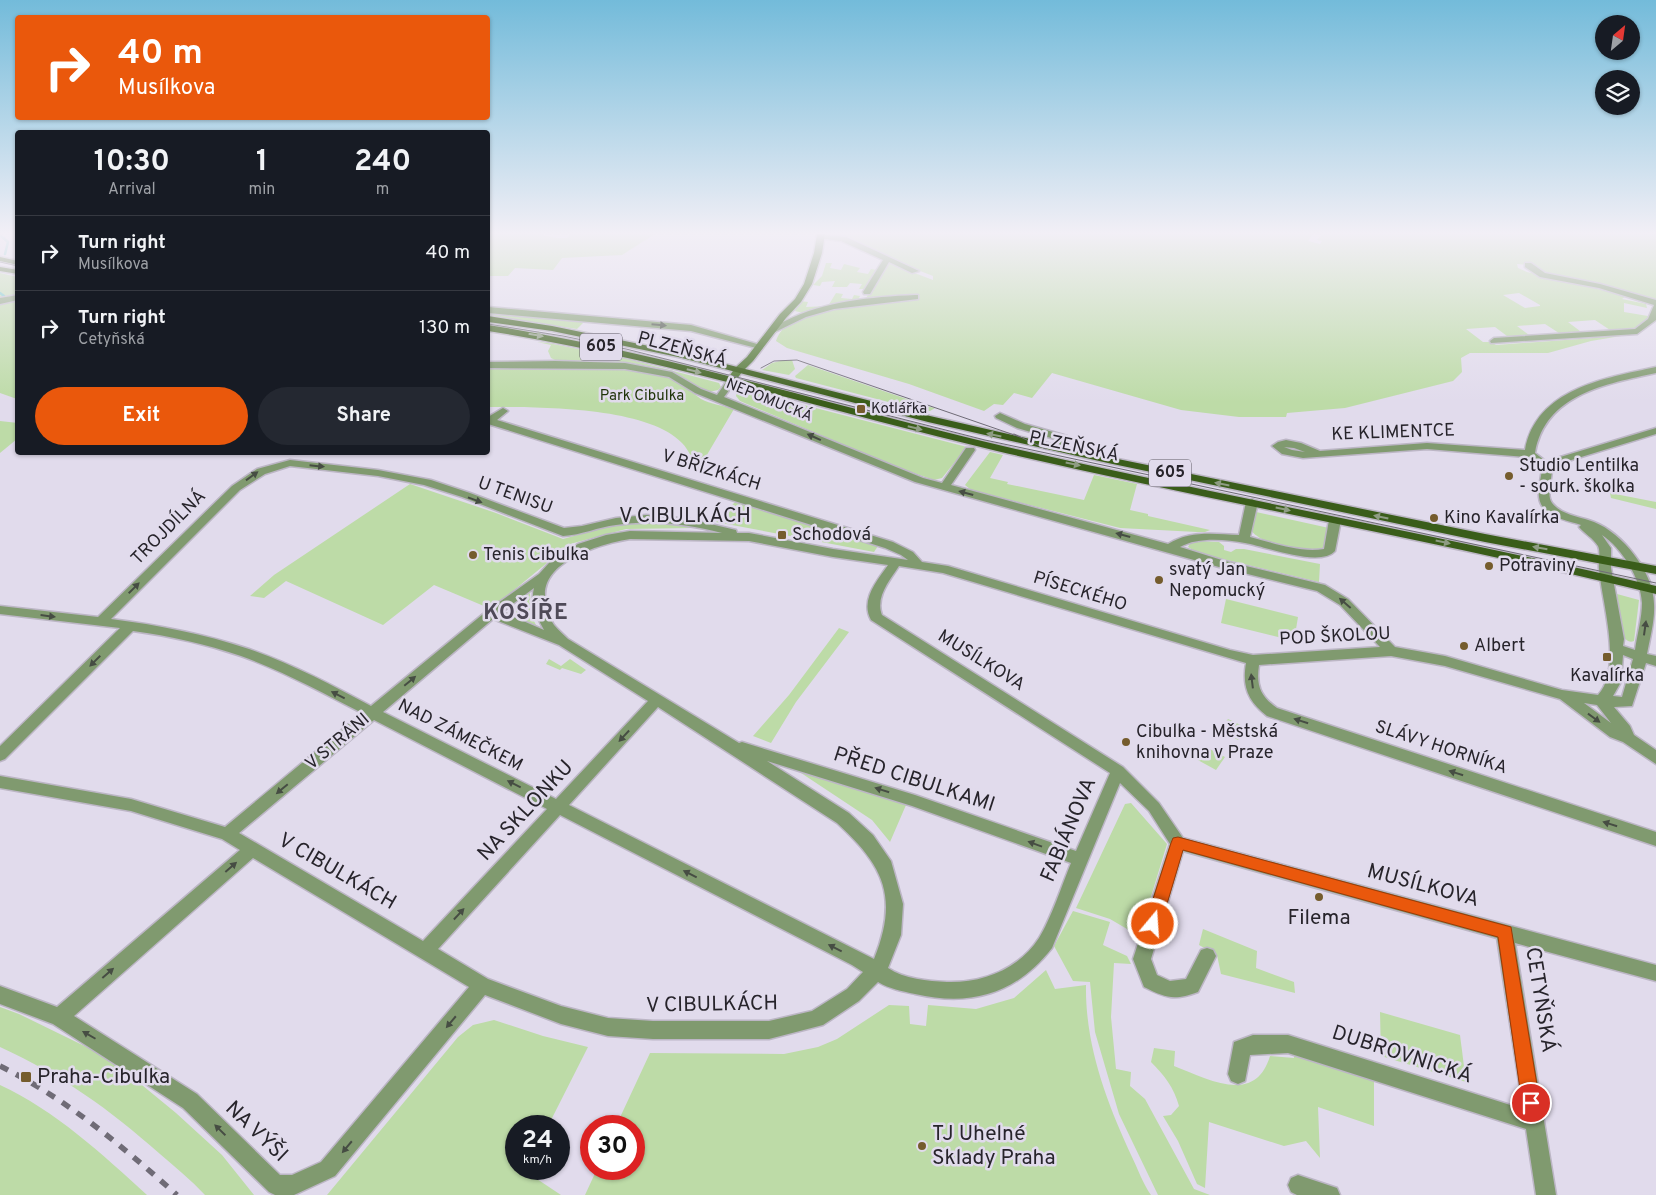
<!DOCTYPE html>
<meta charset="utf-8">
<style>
:root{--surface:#171b24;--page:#242831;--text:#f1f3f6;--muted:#9ea1a6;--line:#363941;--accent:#ea580c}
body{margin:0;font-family:Overpass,sans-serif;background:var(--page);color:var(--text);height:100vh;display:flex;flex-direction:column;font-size:19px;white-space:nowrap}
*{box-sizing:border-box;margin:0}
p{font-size:16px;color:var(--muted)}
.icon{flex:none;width:28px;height:28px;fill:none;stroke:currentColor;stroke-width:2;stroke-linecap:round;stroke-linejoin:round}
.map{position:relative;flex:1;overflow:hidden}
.details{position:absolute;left:15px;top:130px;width:475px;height:325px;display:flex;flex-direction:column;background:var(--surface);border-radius:5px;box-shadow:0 1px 4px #0004}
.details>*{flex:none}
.guide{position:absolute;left:15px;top:15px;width:475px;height:105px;border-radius:5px;box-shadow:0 1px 4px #0004;background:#ea580c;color:#fff;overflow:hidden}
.needle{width:32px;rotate:29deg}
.fabs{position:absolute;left:1595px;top:15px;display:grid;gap:10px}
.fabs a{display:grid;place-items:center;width:45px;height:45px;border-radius:50%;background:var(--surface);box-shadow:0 1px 4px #0004;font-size:25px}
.speed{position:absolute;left:505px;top:1115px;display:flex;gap:10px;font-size:25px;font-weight:700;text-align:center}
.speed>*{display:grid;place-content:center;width:65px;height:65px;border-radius:50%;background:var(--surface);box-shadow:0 1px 4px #0004;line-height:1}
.speed small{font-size:12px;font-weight:400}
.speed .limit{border:8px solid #d22;background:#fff;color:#111}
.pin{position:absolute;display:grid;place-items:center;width:42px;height:42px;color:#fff;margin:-21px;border:2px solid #fff;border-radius:50%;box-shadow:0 1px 5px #0007}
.me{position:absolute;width:55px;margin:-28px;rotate:18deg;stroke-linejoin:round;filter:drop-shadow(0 0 4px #0008)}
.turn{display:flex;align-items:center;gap:18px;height:105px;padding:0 20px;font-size:22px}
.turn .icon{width:65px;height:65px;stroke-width:2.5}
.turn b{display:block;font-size:35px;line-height:42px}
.eta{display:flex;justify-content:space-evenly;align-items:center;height:85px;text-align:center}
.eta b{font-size:30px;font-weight:700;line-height:35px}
.primary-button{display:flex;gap:10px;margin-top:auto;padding:10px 20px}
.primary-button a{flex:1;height:58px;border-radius:30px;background:var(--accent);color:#fff;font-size:20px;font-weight:700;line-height:58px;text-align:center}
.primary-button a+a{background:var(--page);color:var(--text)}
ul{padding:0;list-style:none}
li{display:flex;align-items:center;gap:15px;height:75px;padding:0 20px;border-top:1px solid var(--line)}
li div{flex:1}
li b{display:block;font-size:19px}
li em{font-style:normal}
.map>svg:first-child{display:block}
.green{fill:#bddba7;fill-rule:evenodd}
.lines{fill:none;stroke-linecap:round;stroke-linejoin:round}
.stream{stroke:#64c5c5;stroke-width:2.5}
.street-casing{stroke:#bcb6c5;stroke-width:3}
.secondary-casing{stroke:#bcb6c5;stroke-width:3}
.primary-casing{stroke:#bcb6c5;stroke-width:3}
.street{fill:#809a6f;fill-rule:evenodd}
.secondary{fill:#537836;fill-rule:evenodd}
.primary{fill:#3a5d1a;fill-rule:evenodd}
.tram{stroke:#6f6b76;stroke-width:1}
.rail{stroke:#6f6b76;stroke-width:5.5;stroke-dasharray:9 9;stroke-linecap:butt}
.oneway{fill:#464d43}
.oneway2{fill:#8e9c83}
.route{fill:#ea580c;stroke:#983908}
.poi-dot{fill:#755c2d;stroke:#e1dbec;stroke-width:2}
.labels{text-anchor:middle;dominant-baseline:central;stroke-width:5;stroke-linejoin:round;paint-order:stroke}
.far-park-label{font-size:15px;fill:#1e3307;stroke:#e1dbec}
.far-street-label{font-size:15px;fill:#27242b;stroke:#e1dbec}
.far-poi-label{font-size:15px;fill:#27242b;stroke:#e1dbec;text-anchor:start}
.shield{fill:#e1dbec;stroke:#5f5b65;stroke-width:1}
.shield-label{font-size:16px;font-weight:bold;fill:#27242b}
.street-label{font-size:18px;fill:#27242b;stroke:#e1dbec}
.poi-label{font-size:18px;fill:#27242b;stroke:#e1dbec;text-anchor:start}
.near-street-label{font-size:21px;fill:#27242b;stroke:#e1dbec}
.near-poi-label{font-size:21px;fill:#27242b;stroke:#e1dbec;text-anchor:start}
.district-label{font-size:22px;font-weight:bold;letter-spacing:1px;fill:#4f4a58;stroke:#e1dbec}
</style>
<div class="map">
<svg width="1656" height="1195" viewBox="0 0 1656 1195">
<rect width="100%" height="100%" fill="#e1dbec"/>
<g class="green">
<polygon points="488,234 538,234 556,238 567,238 571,234 655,234 622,255 562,258 553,270 515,268 508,276 488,276 488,256 489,254 488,253"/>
<path d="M843 234H1313L1308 241 1320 244 1322 241 1317 240 1322 234H1656V301L1601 284 1551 275 1541 271 1538 266 1517 264 1518 268 1527 272 1626 296 1622 299 1646 304 1647 308 1624 303V312L1648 316V319L1637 328 1613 332 1595 320 1568 322 1584 334 1562 335 1545 324 1517 326 1533 338 1511 339 1495 327 1466 329 1483 342H1491L1496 345 1621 336 1591 341 1548 353H1470L1461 358 1462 372 1453 381 1345 408 1287 413 1286 417H1239L1181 410 1052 373 1032 398 1014 393 1003 405 994 404 984 411 909 384 787 348 776 341C778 335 781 330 787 326 807 309 881 301 910 296L866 298 888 263 933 280V276L887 258ZM1519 293 1540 305V306L1525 308 1503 295Z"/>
<polygon points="826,263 832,263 830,268 841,270 844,264 860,268 857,272 868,274 871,269 877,270 865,289 859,289 862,284 850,283 847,287 832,287 835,281 822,282 820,286 813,285 822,276"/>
<polygon points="0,273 17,277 17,295 0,299"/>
<polygon points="836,293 843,294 841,298 852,299 854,295 860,296 857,302 803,313 795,311 800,301 808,302 806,307 828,306"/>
<polygon points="17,299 17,399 0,393 0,303"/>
<polygon points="488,312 581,320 583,323 577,329 488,315"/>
<path d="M537 342 548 343 624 358 719 383 721 387 718 390 709 392C699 389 691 381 682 377 659 366 630 362 605 361L607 358 583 356 582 361 555 360 551 358 548 351 551 345Z"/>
<polygon points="784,360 792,360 795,369 789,375 762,370 772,363"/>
<polygon points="808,365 930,407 935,408 930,411 923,411 796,378 795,376"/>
<path d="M551 367C589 369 634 363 669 378 681 383 691 392 701 399 710 404 724 406 734 409L698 470C693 461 689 450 682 443 647 406 536 407 488 407V368Z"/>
<polygon points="742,389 967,447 942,478 934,480 894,466 740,401 736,396 737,391"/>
<polygon points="0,421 18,423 17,439 0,453"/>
<polygon points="990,452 1003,455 990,478 1008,482 1007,484 1084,500 1094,475 1137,484 1130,510 1148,514 1148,516 1210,530 1205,532 1197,532 1120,528 971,490 965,485"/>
<polygon points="410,484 496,513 563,539 607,527 636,523 664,523 693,526 692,528 626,529 570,544 491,609 434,585 383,625 286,581 264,598 250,596 274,575"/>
<polygon points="1610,493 1656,502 1656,509 1611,498"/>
<polygon points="736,501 878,546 874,552 716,522"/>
<path d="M1256 512 1329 528 1326 547C1314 556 1259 544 1252 531Z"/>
<polygon points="1196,541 1219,542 1224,546 1224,550 1231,552 1236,549 1244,549 1320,564 1319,582 1198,553 1188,547 1190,543"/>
<polygon points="530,593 531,615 537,627 505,615"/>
<path d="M1617 594 1639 600 1634 641C1629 643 1626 640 1624 637Z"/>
<polygon points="1226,599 1298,617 1294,641 1221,623"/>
<polygon points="839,628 849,632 796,702 771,743 753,736 789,695"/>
<polygon points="549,659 561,666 570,659 586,670 581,674 562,668 560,670 546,664"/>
<polygon points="1228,719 1247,728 1238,740 1219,730"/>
<polygon points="1206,747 1225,757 1216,770 1196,759"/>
<polygon points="789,765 906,805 890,842 872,820"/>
<polygon points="1131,803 1167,844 1139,936 1110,919 1076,908 1125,804"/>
<polygon points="1073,911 1110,922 1103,945 1127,956 1131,964 1114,963 1111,1017 1116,1069 1131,1072 1130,1086 1145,1099 1194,1189 1210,1195 1158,1195 1119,1114 1095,1032 1090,982 1073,981 1054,946"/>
<polygon points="1203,929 1257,951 1256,968 1294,982 1295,993 1221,974 1217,955 1199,945"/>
<path d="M1046 970 1055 989 1086 985C1085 1046 1107 1103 1132 1157 1138 1169 1143 1184 1151 1195H585L597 1169H634V1126H616L650 1053 784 1054 818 1047 837 1039 889 1005 909 1006 910 1024 926 1026 928 1005 976 1009 1014 998Z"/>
<path d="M0 1007 19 1014 109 1058 176 1113 222 1155 254 1195H205C191 1180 175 1167 160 1154 108 1108 63 1076 0 1047Z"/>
<polygon points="1380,1012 1460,1035 1466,1082 1381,1056"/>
<polygon points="494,1020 543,1036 588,1047 548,1126 516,1126 516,1169 526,1169 525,1171 561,1195 327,1195 458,1037 473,1025"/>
<path d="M1154 1048 1175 1051 1174 1066C1208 1079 1255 1106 1270 1056L1294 1058V1051L1374 1076V1126L1318 1107 1320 1158 1306 1141 1284 1146 1209 1122 1205 1188 1197 1184 1178 1141 1163 1116 1171 1115 1179 1106C1174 1088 1165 1076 1151 1062Z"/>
<path d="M0 1085C56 1111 102 1154 147 1195H0Z"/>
</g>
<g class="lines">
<g class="stream">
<polyline points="0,235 8,242 5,254"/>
<polyline points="0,293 4,296"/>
</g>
<g class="street-casing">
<g id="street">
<polygon points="819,234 846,237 919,271 912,273 889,262 870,294 864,294 863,292 883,260 841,241 819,238"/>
<polygon points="1525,263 1531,263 1545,273 1600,284 1656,300 1656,320 1637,334 1491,343 1490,341 1494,338 1635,329 1648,319 1654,305 1599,288 1540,277 1525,267"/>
<polygon points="18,295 18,300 0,304 0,298"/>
<path d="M915 295H918V299L834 309 806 317 775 332 768 330C772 326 779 324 785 321 825 301 871 297 915 295Z"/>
<polygon points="488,307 691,325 764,346 760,349 691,331 488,313"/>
<path d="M555 361 625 363 672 372 701 389 717 395 728 379H734L736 381 724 397 923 478 942 483 966 448H974L975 450 951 485 1168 544C1190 530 1215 534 1239 535L1246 502 1252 499 1258 502 1250 537C1273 543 1300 553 1324 549L1329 520 1331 518H1339L1341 520 1335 551C1320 568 1264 546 1245 543 1225 539 1197 537 1180 547L1225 561 1325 585 1348 599 1395 647 1445 656 1562 690 1598 695C1623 668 1602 603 1599 569 1598 562 1601 552 1598 546 1593 538 1585 534 1579 527L1581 525C1567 520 1541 517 1539 497 1538 488 1541 478 1542 469L1527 457 1427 449 1303 458 1282 454 1272 446 1278 442 1286 440 1301 443 1320 451 1427 443 1525 450C1536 389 1605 378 1656 367V373C1606 384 1545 394 1535 453L1548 463 1557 458 1656 428V434L1565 462 1552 469C1552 479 1546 495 1552 503 1561 515 1581 517 1594 522 1622 533 1654 572 1654 604 1655 620 1650 638 1647 654L1656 656V666L1646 663 1632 706 1614 707 1630 726 1634 735 1656 750V764L1623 742 1610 737 1560 699 1445 666 1391 656 1259 665C1256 685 1260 696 1277 708L1656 832V846L1267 716C1248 701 1242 687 1246 663L943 573 899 566C890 580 875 597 882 615L1123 767 1159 803 1183 838 1656 965V981L1515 943 1556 1195H1536L1526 1129 1288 1053 1250 1055 1245 1081 1238 1084 1231 1081 1228 1074 1234 1042 1253 1035H1288L1523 1109 1497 938 1183 851 1151 959 1157 975 1170 981 1186 979 1201 950 1207 948 1213 950 1216 956 1198 992C1174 1001 1166 998 1144 987L1133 959 1170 844 1149 811 1120 783 1052 948C1016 994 971 1007 915 994 901 991 890 989 878 982L859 1001 823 1025 769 1039H653L608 1036 561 1024 485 995 335 1176 294 1195H275L269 1192 183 1108 53 1024 0 1004V986L57 1007 240 850 222 839 131 811 0 788V776L131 799 225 827 362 713C323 693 283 671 241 656 206 644 170 636 133 631L5 759 0 761V746L120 628 0 614V606L98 617 232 486 257 469 290 460 378 470 431 480 470 493 564 528 582 526 616 518 646 515 689 519 736 530 737 533H749L833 549 908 560 901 555 885 548 488 424V417L503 408 508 411 497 420 893 542 913 552 922 562 948 566 1230 650 1253 655 1380 647 1340 605 1317 591 1219 567 915 482 695 393 669 377 625 369 488 368V362ZM1284 447 1294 448 1305 452 1292 450ZM290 466 378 476 424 485 462 497 563 536C582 535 598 527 616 525 651 519 688 524 722 533L630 531 606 535 578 544 549 563 539 574 488 610 371 706C332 685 292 664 249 649 204 634 158 625 111 619L240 490 265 474ZM1602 535C1622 548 1641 579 1642 603 1642 618 1637 635 1635 650L1623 646 1624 639 1611 568V548ZM630 539 749 541 833 557 888 565C877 581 860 600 871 620L1110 773 1076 851 915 795 742 742 739 743 568 639C563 634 558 630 554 625 549 618 548 610 546 603 536 562 600 544 630 539ZM534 588C530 603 537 617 544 630L502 612ZM493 619 559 645 648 701 556 799 383 712ZM1623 655 1633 659 1622 697 1613 696 1621 682ZM1584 703 1597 705 1611 723ZM658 707 837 823C884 866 899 897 874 959L569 805ZM374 720 547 809 423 941 239 833ZM767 761 912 806 1071 863C1062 885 1051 919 1039 938 1019 969 983 983 947 982 928 981 904 979 888 968L901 935 903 904 891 861 873 835 849 813ZM560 815 852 965 863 972 847 989 812 1011 769 1021H653L608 1018 561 1006 488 979 438 949ZM253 858 469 987 321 1162 292 1175H280L197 1094 74 1016Z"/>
<polygon points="1000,413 1025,424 1067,436 1070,450 1069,452 1061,452 1058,440 1017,428 996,418 995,416"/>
<polygon points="1298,1175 1337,1188 1340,1195 1297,1195 1291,1192 1288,1185 1291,1178"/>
</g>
</g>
<g class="secondary-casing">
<polygon id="secondary" points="817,234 825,234 822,253 812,284 801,302 786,318 753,361 742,372 734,383 728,383 726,381 735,368 747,357 780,314 795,299 804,284 814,253"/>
</g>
<g class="primary-casing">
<g id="primary">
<polygon points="0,257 18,261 18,265 0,261"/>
<polygon points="0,267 18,270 18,274 0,271"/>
<polygon points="488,316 552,326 678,352 930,416 1108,457 1485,534 1656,566 1656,574 1485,542 1108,463 928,422 678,357 552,331 488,322"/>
<path d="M488 325C663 352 831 406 1003 446 1220 496 1439 535 1656 586V594C1438 541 1216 502 997 451 827 411 661 358 488 331Z"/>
</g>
</g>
<use href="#street" class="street"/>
<use href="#secondary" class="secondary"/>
<use href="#primary" class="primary"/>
<g class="tram">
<polyline points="0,262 18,266"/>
<polyline points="488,324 563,336 626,349 985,440 1656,583"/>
<polyline points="761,368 774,361 797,360 1020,437"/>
<polyline points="1014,434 1046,449"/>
</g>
<path class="rail" d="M0 1066C67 1099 122 1146 177 1195"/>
</g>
<defs><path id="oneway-solid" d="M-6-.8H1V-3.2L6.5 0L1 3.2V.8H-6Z" transform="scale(1.25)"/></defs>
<g class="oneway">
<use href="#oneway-solid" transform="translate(659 325) rotate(5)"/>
<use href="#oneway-solid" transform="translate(814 437) rotate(-156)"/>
<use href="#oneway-solid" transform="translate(317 466) rotate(6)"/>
<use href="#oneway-solid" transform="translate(252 476) rotate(-36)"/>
<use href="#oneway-solid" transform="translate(966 493) rotate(-165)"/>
<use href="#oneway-solid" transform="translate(475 500) rotate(20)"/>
<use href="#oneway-solid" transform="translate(1123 535) rotate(-165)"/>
<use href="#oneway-solid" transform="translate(134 588) rotate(-45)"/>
<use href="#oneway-solid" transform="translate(1345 603) rotate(-139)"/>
<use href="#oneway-solid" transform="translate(48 616) rotate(7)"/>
<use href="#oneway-solid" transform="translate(1645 628) rotate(-82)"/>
<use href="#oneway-solid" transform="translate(95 661) rotate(135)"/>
<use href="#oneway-solid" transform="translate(410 681) rotate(-40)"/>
<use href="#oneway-solid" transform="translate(1252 681) rotate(-97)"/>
<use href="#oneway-solid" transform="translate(338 695) rotate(-153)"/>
<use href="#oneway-solid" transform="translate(1594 718) rotate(36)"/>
<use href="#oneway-solid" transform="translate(1301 721) rotate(-162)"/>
<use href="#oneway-solid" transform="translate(624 736) rotate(133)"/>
<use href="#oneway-solid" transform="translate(1456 773) rotate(-162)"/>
<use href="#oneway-solid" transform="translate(514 784) rotate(-153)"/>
<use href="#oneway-solid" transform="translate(282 789) rotate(140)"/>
<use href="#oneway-solid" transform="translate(882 790) rotate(-163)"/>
<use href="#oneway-solid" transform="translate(1610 824) rotate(-162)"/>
<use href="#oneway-solid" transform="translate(1035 844) rotate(-160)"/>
<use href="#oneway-solid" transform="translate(231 867) rotate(-41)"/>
<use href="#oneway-solid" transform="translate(690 874) rotate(-153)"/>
<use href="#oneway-solid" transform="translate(459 914) rotate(-47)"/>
<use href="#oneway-solid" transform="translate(835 948) rotate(-153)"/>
<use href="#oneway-solid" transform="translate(108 973) rotate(-41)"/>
<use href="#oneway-solid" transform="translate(451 1022) rotate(130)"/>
<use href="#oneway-solid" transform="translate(89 1035) rotate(-150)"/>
<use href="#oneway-solid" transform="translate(220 1130) rotate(-136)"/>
<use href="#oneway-solid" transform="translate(347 1147) rotate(130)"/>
</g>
<g class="oneway2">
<use href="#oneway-solid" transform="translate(536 335) rotate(10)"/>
<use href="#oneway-solid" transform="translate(694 371) rotate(14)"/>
<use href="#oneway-solid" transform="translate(915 428) rotate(14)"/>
<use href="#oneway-solid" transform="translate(994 435) rotate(-168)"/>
<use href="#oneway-solid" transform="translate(1073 464) rotate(12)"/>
<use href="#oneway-solid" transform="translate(1222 484) rotate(-169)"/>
<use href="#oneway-solid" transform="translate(1283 509) rotate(12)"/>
<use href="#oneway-solid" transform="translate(1381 517) rotate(-168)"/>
<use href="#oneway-solid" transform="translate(1443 542) rotate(12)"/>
<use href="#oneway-solid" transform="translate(1540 548) rotate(-170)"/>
</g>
<linearGradient id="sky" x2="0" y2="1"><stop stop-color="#73bbda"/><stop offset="0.58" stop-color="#f2eff6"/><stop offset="1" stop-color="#f2eff6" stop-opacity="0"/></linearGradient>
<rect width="1656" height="402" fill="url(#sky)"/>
<polygon class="route" points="1178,837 1511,927 1540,1103 1538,1109 1531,1112 1525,1109 1522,1103 1498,937 1183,850 1161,924 1159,929 1153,931 1148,929 1145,924 1171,843 1173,838"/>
<g class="poi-dot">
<rect x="856" y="404" width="10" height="10" rx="2.5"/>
<circle cx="1509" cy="476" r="5"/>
<circle cx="1434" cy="518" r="5"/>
<rect x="777" y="530" width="10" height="10" rx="2.5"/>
<circle cx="473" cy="555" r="5"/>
<circle cx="1489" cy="566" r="5"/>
<circle cx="1159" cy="580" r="5"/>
<circle cx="1464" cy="646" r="5"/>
<rect x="1602" y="652" width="10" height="10" rx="2.5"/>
<circle cx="1126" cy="742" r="5"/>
<circle cx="1319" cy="897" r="5"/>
<rect x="20" y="1071" width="12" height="12" rx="2.5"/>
<circle cx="922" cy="1146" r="5"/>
</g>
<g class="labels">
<g class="far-park-label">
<text x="642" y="396">Park Cibulka</text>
</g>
<g class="far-street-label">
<text transform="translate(769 401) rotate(22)">NEPOMUCKÁ</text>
</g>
<g class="far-poi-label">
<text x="871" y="409">Kotlářka</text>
</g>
<g class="shield">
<rect x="580" y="333.5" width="42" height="27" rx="4"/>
<rect x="1149" y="459.5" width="42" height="27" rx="4"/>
</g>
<g class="shield-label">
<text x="601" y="347">605</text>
<text x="1170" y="473">605</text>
</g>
<g class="street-label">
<text transform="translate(682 350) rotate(15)">PLZEŇSKÁ</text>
<text transform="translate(1393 433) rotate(-2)">KE KLIMENTCE</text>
<text transform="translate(1074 447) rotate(12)">PLZEŇSKÁ</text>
<text transform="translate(711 471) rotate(17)">V BŘÍZKÁCH</text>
<text transform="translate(515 496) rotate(20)">U TENISU</text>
<text transform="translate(169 528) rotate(-45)">TROJDÍLNÁ</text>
<text transform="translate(1080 592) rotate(17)">PÍSECKÉHO</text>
<text transform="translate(1335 637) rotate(-3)">POD ŠKOLOU</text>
<text transform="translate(981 661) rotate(32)">MUSÍLKOVA</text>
<text transform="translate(460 736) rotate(27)">NAD ZÁMEČKEM</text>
<text transform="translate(338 742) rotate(-40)">V STRÁNI</text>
<text transform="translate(1441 748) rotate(18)">SLÁVY HORNÍKA</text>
</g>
<g class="poi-label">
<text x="1519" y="466">Studio Lentilka<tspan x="1519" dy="21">- sourk. školka</tspan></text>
<text x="1444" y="518">Kino Kavalírka</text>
<text x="792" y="535">Schodová</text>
<text x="483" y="555">Tenis Cibulka</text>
<text x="1499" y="566">Potraviny</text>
<text x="1169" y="570">svatý Jan<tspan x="1169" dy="21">Nepomucký</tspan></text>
<text x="1474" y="646">Albert</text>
<text x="1607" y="676" text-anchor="middle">Kavalírka</text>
<text x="1136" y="732">Cibulka - Městská<tspan x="1136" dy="21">knihovna v Praze</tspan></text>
</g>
<g class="near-street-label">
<text x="685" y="516">V CIBULKÁCH</text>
<text transform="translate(914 780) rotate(18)">PŘED CIBULKAMI</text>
<text transform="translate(526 811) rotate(-47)">NA SKLONKU</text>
<text transform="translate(1069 830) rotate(-67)">FABIÁNOVA</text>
<text transform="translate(337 872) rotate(30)">V CIBULKÁCH</text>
<text transform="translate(1423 886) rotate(15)">MUSÍLKOVA</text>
<text transform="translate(1540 1000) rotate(81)">CETYŇSKÁ</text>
<text transform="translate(712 1005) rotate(-1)">V CIBULKÁCH</text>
<text transform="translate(1402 1055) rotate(18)">DUBROVNICKÁ</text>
<text transform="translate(256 1132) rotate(44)">NA VÝŠI</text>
</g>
<g class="near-poi-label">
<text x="1319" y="918" text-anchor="middle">Filema</text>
<text x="37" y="1077">Praha-Cibulka</text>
<text x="932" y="1134">TJ Uhelné<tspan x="932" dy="24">Sklady Praha</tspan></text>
</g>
<g class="district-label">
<text x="526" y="613">KOŠÍŘE</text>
</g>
</g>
</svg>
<div class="fabs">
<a><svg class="needle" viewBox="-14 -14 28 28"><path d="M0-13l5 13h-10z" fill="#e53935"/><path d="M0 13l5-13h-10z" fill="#9ea1a6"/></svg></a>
<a><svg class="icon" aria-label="layers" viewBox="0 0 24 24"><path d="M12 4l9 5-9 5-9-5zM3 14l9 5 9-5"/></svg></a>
</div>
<div class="speed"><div>24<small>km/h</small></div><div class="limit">30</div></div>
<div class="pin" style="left:1531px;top:1103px;background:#d93025"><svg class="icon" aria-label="arrive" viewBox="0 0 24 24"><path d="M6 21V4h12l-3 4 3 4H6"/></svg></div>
<svg class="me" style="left:1153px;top:924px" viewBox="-20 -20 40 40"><circle r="17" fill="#ea580c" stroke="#fff" stroke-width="3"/><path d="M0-11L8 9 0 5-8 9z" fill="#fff"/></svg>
<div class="guide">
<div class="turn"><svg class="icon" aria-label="right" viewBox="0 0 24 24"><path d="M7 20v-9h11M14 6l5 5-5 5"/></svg><div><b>40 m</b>Musílkova</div></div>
</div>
<section class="details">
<div class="eta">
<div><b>10:30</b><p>Arrival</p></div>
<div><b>1</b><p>min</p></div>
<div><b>240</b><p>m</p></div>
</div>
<ul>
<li><svg class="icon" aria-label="right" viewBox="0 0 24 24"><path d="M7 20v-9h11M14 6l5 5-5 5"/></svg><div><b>Turn right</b><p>Musílkova</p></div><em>40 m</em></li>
<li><svg class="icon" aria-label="right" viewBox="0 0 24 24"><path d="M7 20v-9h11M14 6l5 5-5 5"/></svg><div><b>Turn right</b><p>Cetyňská</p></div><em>130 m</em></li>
</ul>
<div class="primary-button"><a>Exit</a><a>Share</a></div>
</section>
</div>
